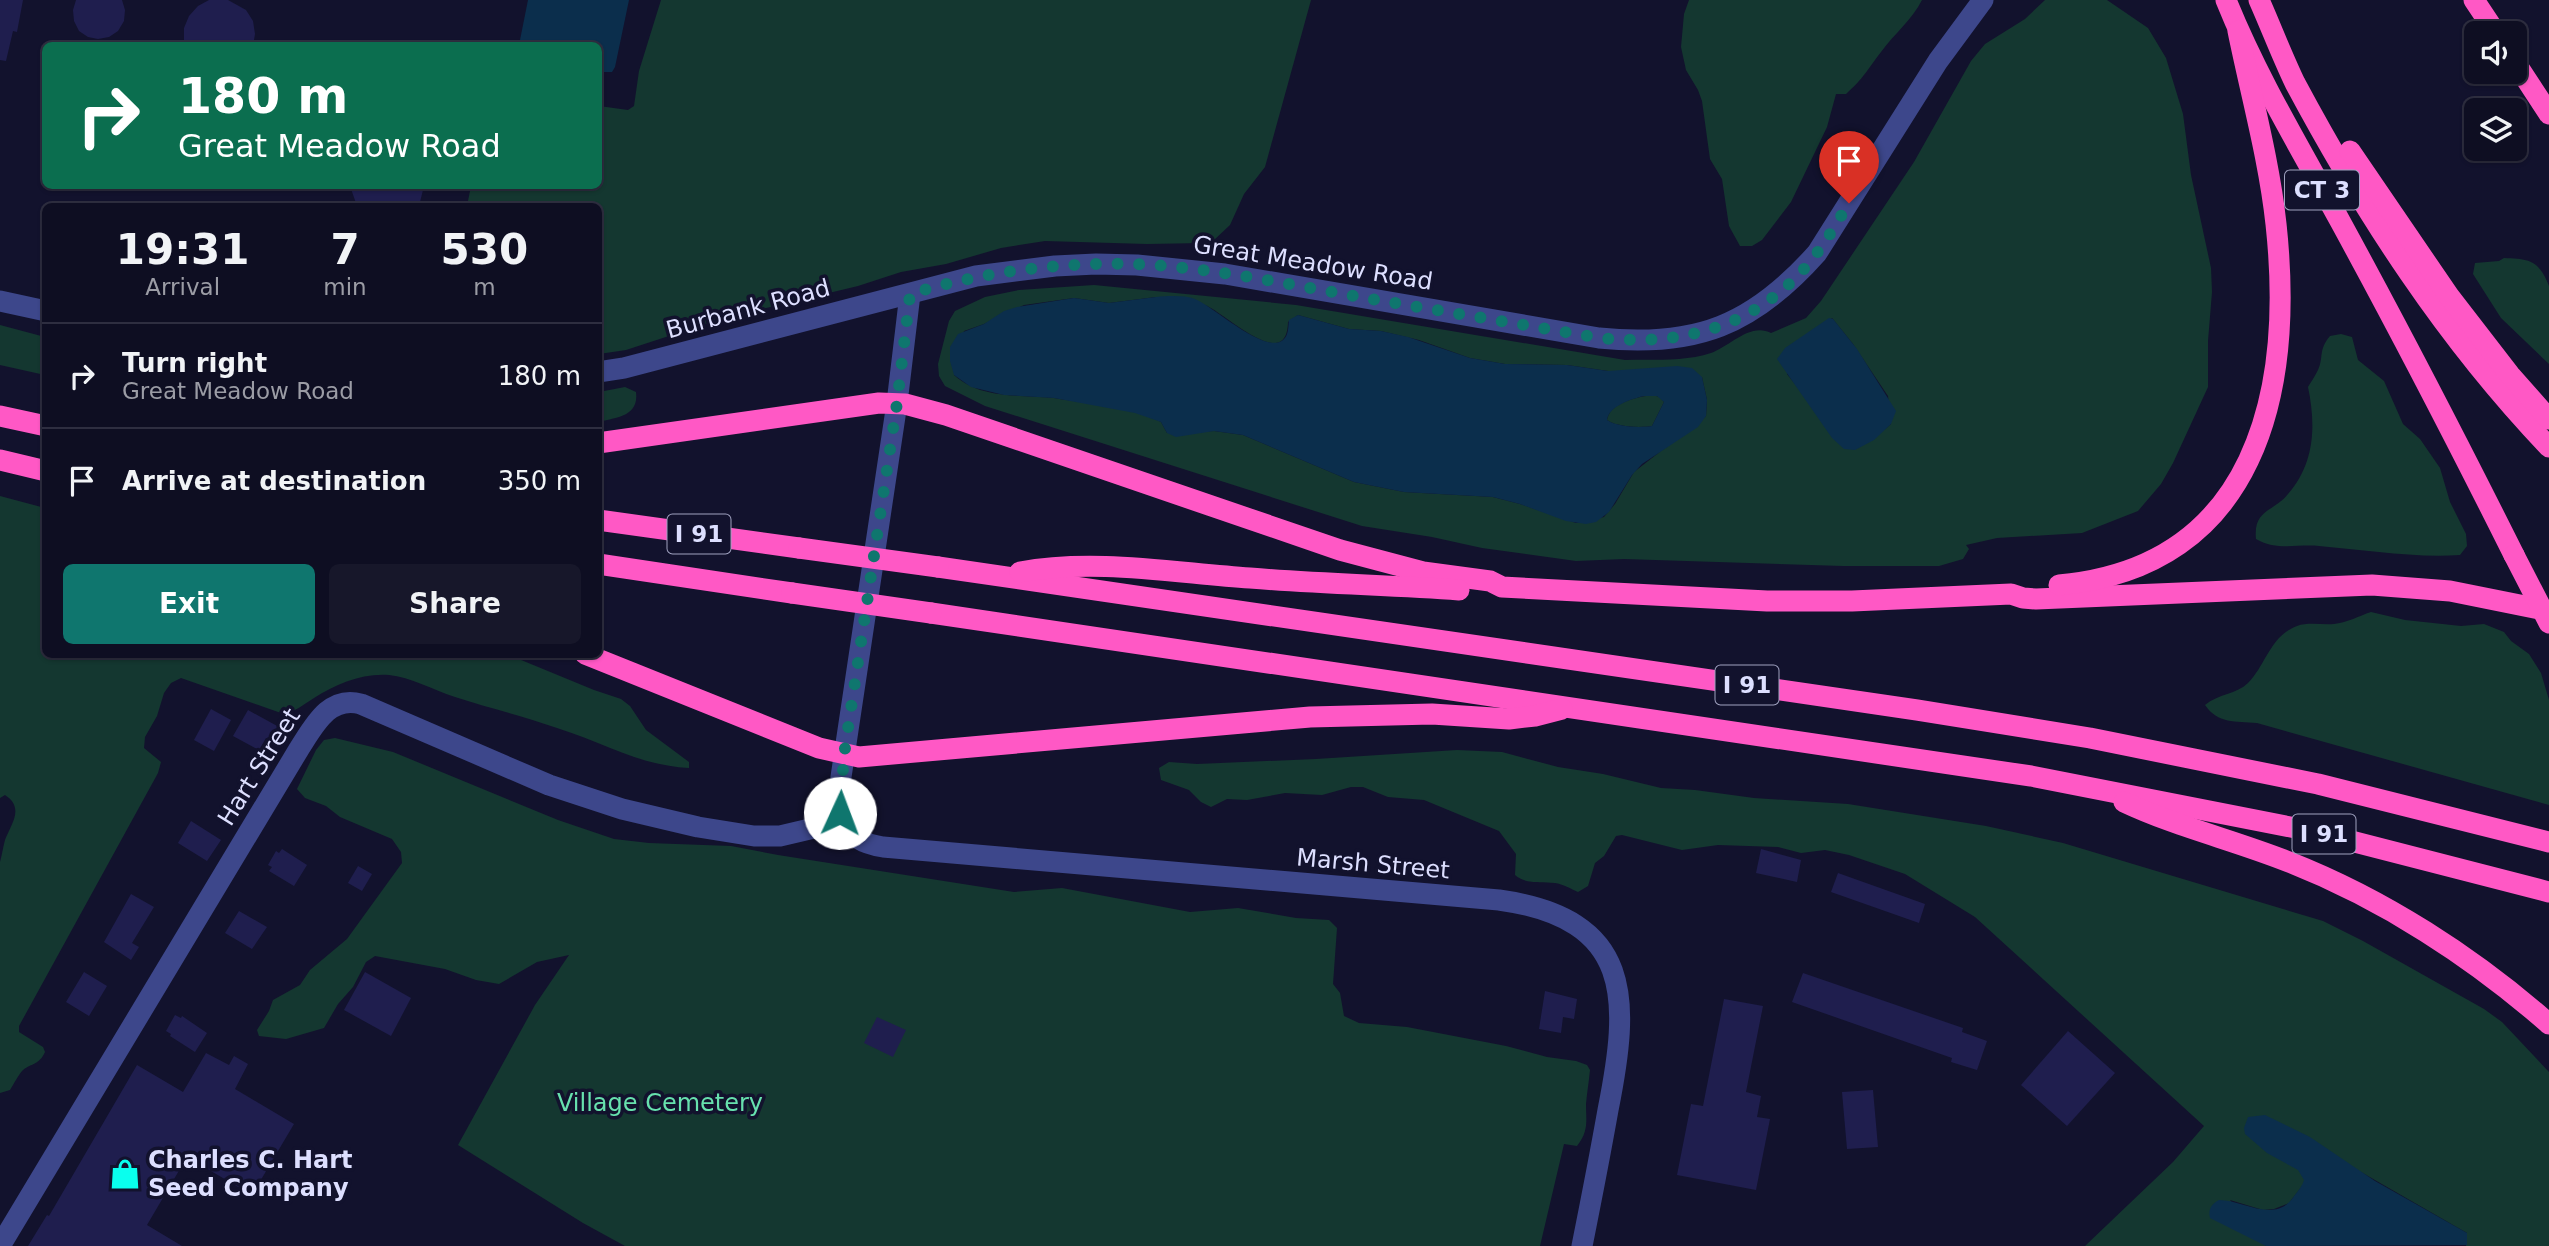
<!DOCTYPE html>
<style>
:root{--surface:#0e0e22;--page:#17172a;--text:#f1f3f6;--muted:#9b9ca5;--line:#2e2e40;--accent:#0f766e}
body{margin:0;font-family:"DejaVu Sans",sans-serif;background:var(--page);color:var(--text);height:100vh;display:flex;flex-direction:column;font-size:26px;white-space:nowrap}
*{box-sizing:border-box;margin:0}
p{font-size:23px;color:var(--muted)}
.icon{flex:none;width:38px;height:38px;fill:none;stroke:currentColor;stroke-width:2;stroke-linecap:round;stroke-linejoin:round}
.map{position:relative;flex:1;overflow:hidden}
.side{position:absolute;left:42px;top:203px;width:560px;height:455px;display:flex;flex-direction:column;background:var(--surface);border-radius:10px;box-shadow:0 2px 5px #0004,0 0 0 2px var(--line)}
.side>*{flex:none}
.guide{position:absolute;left:42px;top:42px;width:560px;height:147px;border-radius:10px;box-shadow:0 2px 5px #0004,0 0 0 2px var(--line);background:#0b6e4f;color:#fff;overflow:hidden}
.fabs{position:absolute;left:2464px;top:21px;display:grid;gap:14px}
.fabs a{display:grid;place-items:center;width:63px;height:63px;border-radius:10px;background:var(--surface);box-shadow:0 2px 5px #0004,0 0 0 2px var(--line);font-size:35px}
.pin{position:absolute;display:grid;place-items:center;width:60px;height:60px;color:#fff;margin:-72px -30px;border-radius:50% 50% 50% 0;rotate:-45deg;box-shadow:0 0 7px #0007}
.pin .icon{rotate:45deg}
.me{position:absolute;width:77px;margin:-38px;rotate:2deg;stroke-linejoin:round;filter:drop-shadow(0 0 5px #0008)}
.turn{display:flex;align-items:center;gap:24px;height:147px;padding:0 21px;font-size:32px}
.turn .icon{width:91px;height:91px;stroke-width:2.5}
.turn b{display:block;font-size:49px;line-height:60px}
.eta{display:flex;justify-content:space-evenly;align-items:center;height:119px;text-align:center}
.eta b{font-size:42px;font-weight:700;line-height:49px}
.cta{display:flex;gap:14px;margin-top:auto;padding:14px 21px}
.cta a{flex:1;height:80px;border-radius:10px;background:var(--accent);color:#fff;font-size:28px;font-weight:700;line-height:80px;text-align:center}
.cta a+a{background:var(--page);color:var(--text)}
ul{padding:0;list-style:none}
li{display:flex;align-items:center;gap:21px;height:105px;padding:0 21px;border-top:2px solid var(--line)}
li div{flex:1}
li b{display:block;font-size:26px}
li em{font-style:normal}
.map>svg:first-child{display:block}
.green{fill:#143730;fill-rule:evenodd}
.water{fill:#0b2e4c;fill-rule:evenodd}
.building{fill:#1f1e4e}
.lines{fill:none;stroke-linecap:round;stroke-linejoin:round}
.minor{stroke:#3d478b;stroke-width:21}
.highway{stroke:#ff58c5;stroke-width:21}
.highway-bridge{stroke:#ff58c5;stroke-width:21}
.route{stroke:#0f766e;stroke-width:12;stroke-dasharray:0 21.6}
.labels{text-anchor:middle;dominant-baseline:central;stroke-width:7;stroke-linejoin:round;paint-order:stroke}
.shield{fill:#12122d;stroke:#a0a2c0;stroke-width:2}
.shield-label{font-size:23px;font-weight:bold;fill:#dddfff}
.street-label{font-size:24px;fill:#dddfff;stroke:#12122d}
.park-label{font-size:24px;fill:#67e1ae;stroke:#12122d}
.poi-label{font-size:24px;font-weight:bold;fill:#dddfff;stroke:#12122d;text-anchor:start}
</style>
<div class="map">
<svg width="2549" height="1246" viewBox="0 0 2549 1246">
<rect width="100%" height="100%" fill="#12122d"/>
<g class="green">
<polygon points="661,0 1311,0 1265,167 1244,194 1230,225 1214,240 1203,243 1147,244 1045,241 1001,248 946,264 901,272 858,286 724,318 626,350 599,354 598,206 467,206 471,186 598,186 599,106 628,110 634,106 639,71"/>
<path d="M1689 0H1922C1912 20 1894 34 1881 52 1867 70 1864 78 1846 94H1836L1827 127 1791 202 1762 240 1752 246H1740L1729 226 1722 179 1710 159 1702 101 1698 90 1686 70 1681 47 1684 14Z"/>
<path d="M2045 0H2107L2148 28 2166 58 2183 114 2191 175 2211 268 2212 292 2208 341V387L2173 463 2161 484 2138 511 2082 533 1997 538 1966 545 1969 549 1963 559 1939 566H1843L1624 559 1576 561 1482 548 1432 537 1362 526 985 406 945 386 939 376 938 364 949 321 955 311 985 297 1019 290 1094 285 1296 305 1625 360C1652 359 1684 362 1711 353 1729 347 1750 322 1771 333L1806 318 1821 301 1914 162 1971 61 1985 44 2025 19ZM1156 297C1171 299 1190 300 1205 305 1224 312 1287 375 1288 322L1298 315 1349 329 1381 331 1419 340 1470 358 1505 364 1567 365 1608 371 1702 377 1707 400 1706 416 1634 472 1615 504 1604 517 1576 523 1520 504 1493 497 1404 492 1354 482 1243 435 1214 431 1167 433 1161 422C1135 408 1084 403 1054 398 1019 394 982 400 954 375L964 331 984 324 1024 305 1074 298 1109 303ZM1832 318 1853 344 1888 396 1891 424 1884 430 1806 398 1787 374Z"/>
<path d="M2504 258C2529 259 2539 260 2549 286V364L2501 318 2473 274 2475 263 2499 261Z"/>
<polygon points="0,325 45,337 45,375 0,365"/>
<path d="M2341 334 2352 337 2358 360 2384 381 2403 424 2420 439 2440 468 2450 502 2466 534 2467 546 2460 555C2413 558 2366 550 2319 546 2296 544 2277 551 2256 539 2253 509 2274 512 2288 494 2315 463 2316 425 2308 387 2311 382 2315 376 2318 370 2324 357 2318 350 2330 336Z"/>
<path d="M625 387 636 392C639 416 618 417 599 422V392Z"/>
<path d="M1652 395 1660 397 1664 402 1652 426C1639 428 1617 427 1607 420 1609 403 1637 397 1652 395Z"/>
<path d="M0 496 45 508 46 654 509 655 594 690 621 699 630 706 646 730 689 762V768C637 765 605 743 557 728 523 716 489 708 455 697 434 690 410 677 389 675 362 673 336 684 314 698 301 706 296 712 281 713L181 678 171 683 164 693 157 716 145 737 144 748 161 762 158 773 19 1026V1032L43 1047 45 1052C39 1065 32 1063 23 1070 18 1075 14 1084 10 1090L0 1093V862C2 855 3 847 5 840 11 824 25 808 5 795L0 798Z"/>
<path d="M2371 612 2405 620 2461 626 2484 624 2504 632 2511 641 2529 654 2541 673 2549 700V805L2257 723C2235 721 2218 724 2205 705 2218 694 2237 694 2248 683 2266 665 2270 636 2297 626 2308 622 2322 625 2334 624 2346 623 2359 616 2371 612Z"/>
<path d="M335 738 393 752 558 820 614 839 649 843 731 846 778 855 1014 892 1062 888 1190 912 1238 908 1296 918 1329 920 1337 928 1333 984 1340 993 1344 1016 1359 1023 1407 1027 1506 1046 1547 1057 1576 1061 1587 1065 1590 1070C1589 1081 1587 1092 1586 1104 1586 1121 1589 1131 1577 1146L1564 1144 1540 1246H625L583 1223 458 1145 535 1005 569 955 537 962 499 984 476 980 445 969 375 956 366 962 353 987 338 1004 324 1028 286 1039 259 1036 257 1030 269 1011 273 1000 300 985 310 970 347 939 402 863 401 852 392 839 340 817 326 806 305 798 297 789 316 750 324 740Z"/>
<path d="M1457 750 1502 752 1558 767 1603 774 1661 788 1695 790 1754 798 1848 804 1986 826 2063 843 2323 921 2363 941 2484 1009 2502 1022 2549 1072V1246H2466L2467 1233 2361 1172 2303 1185 2289 1203 2274 1209 2263 1210 2230 1200 2266 1246H2085L2173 1162 2204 1126 1975 917 1905 874 1849 855 1825 850 1801 853 1778 847 1718 845 1682 850 1622 835 1616 836 1604 856 1595 863 1588 886 1578 892C1571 889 1563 884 1555 883 1542 881 1526 885 1515 875L1516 854 1499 831 1424 800 1388 797 1363 787H1351L1322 795 1285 793 1247 800 1227 799 1211 807 1201 802 1189 790 1161 780 1159 768 1169 762 1197 764 1316 759Z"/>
</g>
<g class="water">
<polygon points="528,0 629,0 615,67 612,72 599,72 598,46 519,45"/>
<path d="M1156 297C1168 296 1184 295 1195 299 1213 306 1265 355 1283 340 1289 335 1288 327 1289 320L1298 315 1349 329 1381 331 1408 337 1470 358 1505 364 1567 365 1608 371 1677 366 1692 368 1702 377 1707 400 1706 416 1698 427 1642 464 1632 475 1609 512 1596 522 1586 524 1566 521 1520 504 1493 497 1404 492 1354 482 1243 435 1214 431 1176 437 1167 433 1161 422 1135 413 1054 398 1004 395 971 387 954 375 950 361V347L958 334 984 324 1004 311 1017 307 1074 298 1109 303ZM1644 396H1657L1664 402 1652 426C1639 428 1617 427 1607 420 1609 406 1631 399 1644 396Z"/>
<polygon points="1829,318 1833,319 1857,349 1896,411 1891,424 1874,440 1855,450 1844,449 1832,438 1777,359 1785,348"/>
<path d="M2265 1115 2310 1137 2375 1181 2467 1233V1245L2266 1246 2210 1218C2208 1210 2211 1204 2219 1200 2243 1200 2273 1223 2292 1199 2297 1192 2302 1187 2304 1180L2298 1170 2267 1153 2245 1134 2244 1128 2248 1117Z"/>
</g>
<g class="building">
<polygon points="0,0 23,0 17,32 13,31 6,61 0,60"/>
<polygon points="76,0 122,0 125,10 124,21 118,31 109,37 98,39 88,37 79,31 74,21 73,10"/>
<polygon points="209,0 228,0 246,10 253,21 255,34 253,46 184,46 184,28 189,16 198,6"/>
<polygon points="350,186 424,186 419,206 357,206"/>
<polygon points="211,709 231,720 214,751 194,740"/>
<polygon points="248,710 279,727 271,740 266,738 259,750 233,736"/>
<polygon points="191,821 221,840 207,861 178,843"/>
<polygon points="282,849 307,865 294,886 269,871 272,867 268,865 276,851 279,853"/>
<polygon points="1761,849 1801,860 1797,882 1756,873"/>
<polygon points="358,866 372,874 362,891 348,883"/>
<polygon points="1838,873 1925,904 1919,923 1831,892"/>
<polygon points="131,894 154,907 132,943 139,947 131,960 104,942"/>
<polygon points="239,911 267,927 252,949 225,933"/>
<polygon points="84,972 107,986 89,1016 66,1002"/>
<polygon points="365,972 411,998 391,1036 344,1010"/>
<polygon points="1803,973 1963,1028 1962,1032 1987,1041 1977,1070 1951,1062 1952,1058 1792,1002"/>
<polygon points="1545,991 1577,999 1574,1019 1563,1017 1561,1033 1539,1029"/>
<polygon points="1724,999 1763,1006 1746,1092 1761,1096 1757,1117 1770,1119 1756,1190 1677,1175 1691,1104 1703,1106"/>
<polygon points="175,1015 181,1018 182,1016 207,1033 195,1052 170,1036 171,1034 166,1031"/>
<polygon points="877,1017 906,1030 893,1057 864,1043"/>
<polygon points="2068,1031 2115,1073 2067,1126 2021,1085"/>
<polygon points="206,1053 229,1065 234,1056 248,1064 235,1089 294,1124 252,1195 187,1157 147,1225 182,1246 28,1246 47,1215 49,1216 137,1065 183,1092"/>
<polygon points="1873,1090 1878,1147 1847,1149 1842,1092"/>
</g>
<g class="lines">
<g class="minor">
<path d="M910 294 897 403 841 777C839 816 839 840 883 847L1499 900C1634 919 1630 999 1608 1110 1600 1155 1591 1201 1582 1246"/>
<polyline points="0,301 46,311"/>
<path d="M598 372 624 368 976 276 1055 266 1096 264 1137 265 1225 274 1599 338C1696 348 1753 325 1817 253L1938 61 1983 0"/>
<path d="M0 1246 299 749C314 726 329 695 361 704L549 785 622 809 698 827 754 836H780L814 828 840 813"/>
</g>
<g class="highway">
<path d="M2226 0C2257 77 2300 148 2340 221 2400 331 2458 443 2514 555"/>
<path d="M2259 0C2271 27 2282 56 2295 83 2365 214 2446 339 2549 447"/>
<polyline points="2474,0 2496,33"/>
<polyline points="2515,62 2549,114"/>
<polyline points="2350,151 2449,296 2510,375 2549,419"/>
<polyline points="0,416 46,426"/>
<polyline points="598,443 879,403 905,404 946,415 1340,550 1423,572 1490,581 1502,587 1767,601 1852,601 2011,594 2023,598 2036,599 2372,585 2450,591 2549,611"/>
<polyline points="0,460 46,471"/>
<polyline points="598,520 799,548"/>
<polyline points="598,564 792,593"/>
<polyline points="938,567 1917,710 2090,738 2318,784 2549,842"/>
<path d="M1020 572C1095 558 1175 573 1250 578 1320 584 1390 585 1459 590"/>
<path d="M2059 585C2257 567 2294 391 2276 224 2269 159 2251 95 2238 31"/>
<polyline points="931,613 2031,776 2316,832 2549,892"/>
<polyline points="585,654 819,748 859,757 1310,717 1432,714 1509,719 1535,716 1562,709"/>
<path d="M2124 802C2177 827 2234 840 2289 862 2383 899 2473 957 2549 1024"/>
</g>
<g class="highway-bridge">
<polyline points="799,548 938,567"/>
<polyline points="2514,555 2549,623"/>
<polyline points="792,593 931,613"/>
</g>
</g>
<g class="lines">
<path class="route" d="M840 813 844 755 897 403 910 294C983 272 1058 262 1134 264 1208 267 1282 283 1354 296 1436 310 1518 324 1600 338 1686 347 1763 325 1817 253 1829 237 1839 219 1849 203"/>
</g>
<defs>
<g id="shop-bare" transform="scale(2.415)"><path d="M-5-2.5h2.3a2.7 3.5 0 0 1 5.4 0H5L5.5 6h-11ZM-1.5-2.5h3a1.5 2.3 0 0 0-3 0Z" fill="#09ffee" stroke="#12122d" stroke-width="2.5" paint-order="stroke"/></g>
</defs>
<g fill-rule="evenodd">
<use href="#shop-bare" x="125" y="1174"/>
</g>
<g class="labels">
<g class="shield">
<rect x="2285" y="170.5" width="74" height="39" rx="5"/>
<rect x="667.5" y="514.5" width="63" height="39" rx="5"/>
<rect x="1715.5" y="665.5" width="63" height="39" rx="5"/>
<rect x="2292.5" y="814.5" width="63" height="39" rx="5"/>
</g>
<g class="shield-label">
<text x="2322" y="190">CT 3</text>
<text x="699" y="534">I 91</text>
<text x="1747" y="685">I 91</text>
<text x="2324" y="834">I 91</text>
</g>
<g class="street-label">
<text transform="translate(1313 263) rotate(9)">Great Meadow Road</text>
<text transform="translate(748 309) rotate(-15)">Burbank Road</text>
<text transform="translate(259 767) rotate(-58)">Hart Street</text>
<text transform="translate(1373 864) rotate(5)">Marsh Street</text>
</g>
<g class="park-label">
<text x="660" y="1103">Village Cemetery</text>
</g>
<g class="poi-label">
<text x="148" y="1160">Charles C. Hart<tspan x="148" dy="28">Seed Company</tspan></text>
</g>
</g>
</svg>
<div class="fabs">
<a><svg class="icon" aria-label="sound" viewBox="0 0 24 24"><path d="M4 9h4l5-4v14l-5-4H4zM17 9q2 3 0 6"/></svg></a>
<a><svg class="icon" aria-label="layers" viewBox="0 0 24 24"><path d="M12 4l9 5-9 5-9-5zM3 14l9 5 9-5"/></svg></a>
</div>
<div class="pin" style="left:1849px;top:203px;background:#d93025"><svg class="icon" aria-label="arrive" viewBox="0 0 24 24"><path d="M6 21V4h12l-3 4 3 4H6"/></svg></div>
<svg class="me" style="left:840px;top:813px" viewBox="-20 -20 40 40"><circle r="19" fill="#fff"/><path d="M0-13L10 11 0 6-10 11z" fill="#0f766e"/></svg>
<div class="guide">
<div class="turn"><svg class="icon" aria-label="right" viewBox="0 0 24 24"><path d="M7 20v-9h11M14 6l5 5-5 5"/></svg><div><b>180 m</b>Great Meadow Road</div></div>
</div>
<section class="side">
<div class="eta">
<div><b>19:31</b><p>Arrival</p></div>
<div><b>7</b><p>min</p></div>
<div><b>530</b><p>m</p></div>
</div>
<ul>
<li><svg class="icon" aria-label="right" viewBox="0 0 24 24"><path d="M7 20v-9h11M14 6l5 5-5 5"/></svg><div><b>Turn right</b><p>Great Meadow Road</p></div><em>180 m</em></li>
<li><svg class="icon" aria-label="arrive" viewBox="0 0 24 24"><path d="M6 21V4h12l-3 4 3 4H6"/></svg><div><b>Arrive at destination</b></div><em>350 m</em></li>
</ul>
<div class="cta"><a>Exit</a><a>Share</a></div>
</section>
</div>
